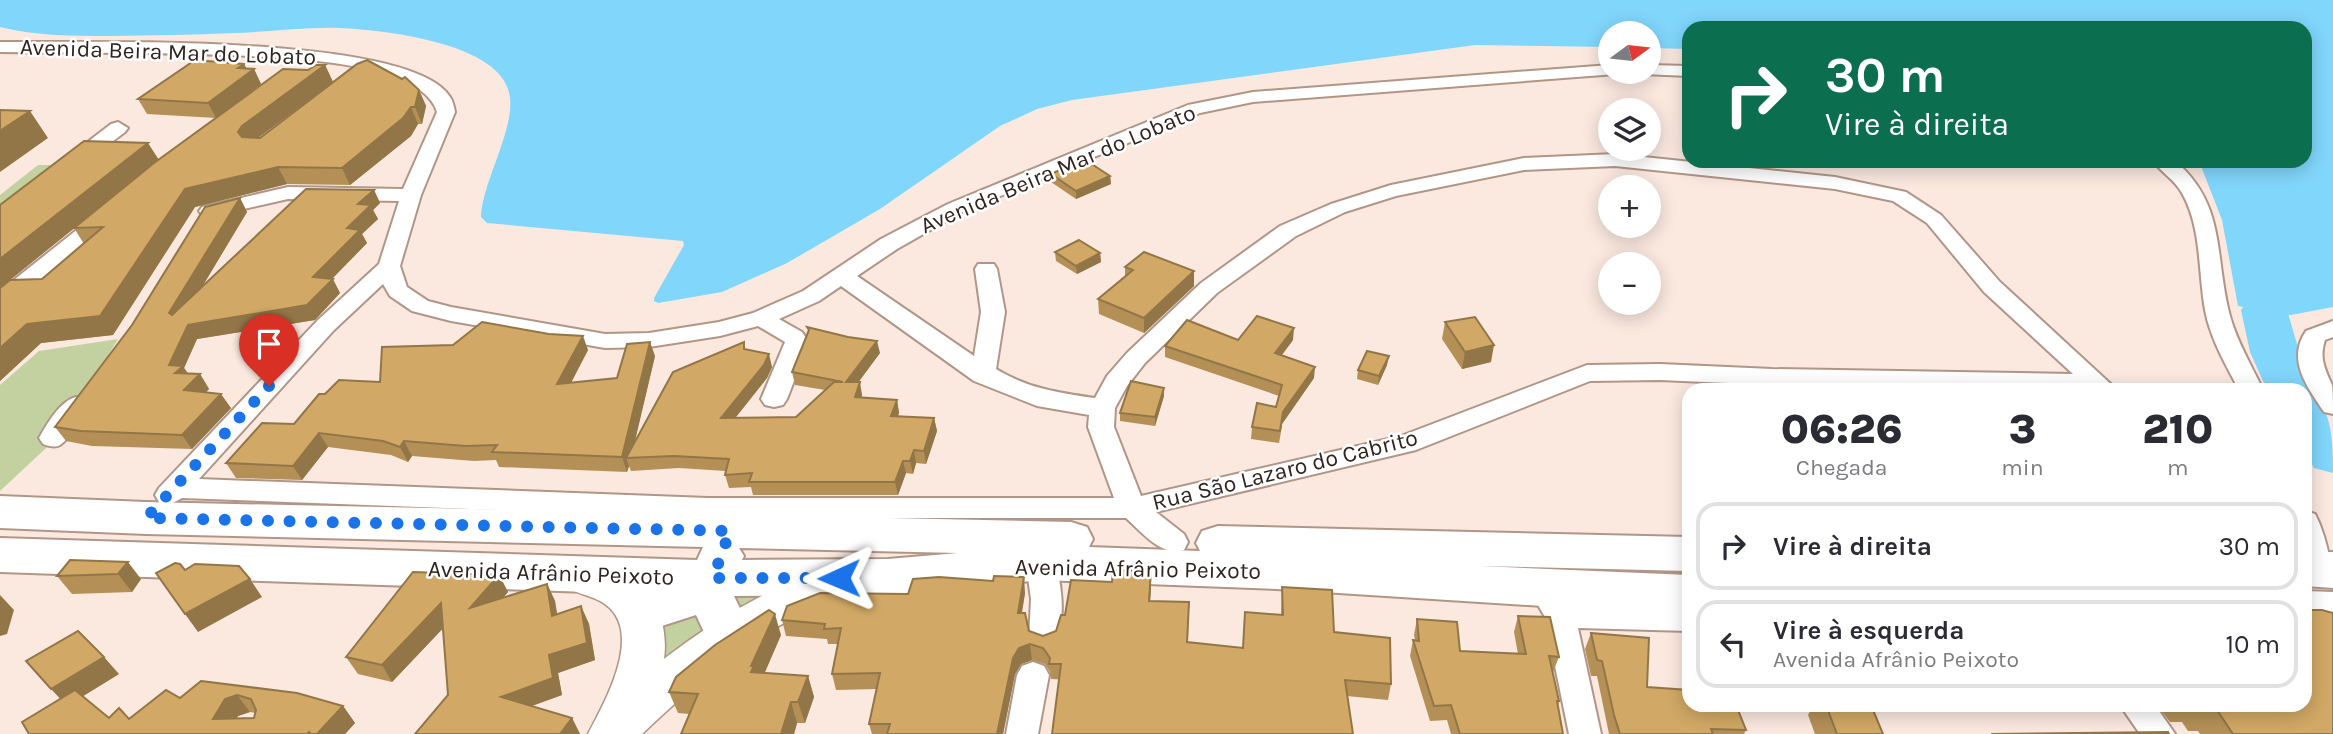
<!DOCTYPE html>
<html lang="pt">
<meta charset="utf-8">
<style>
:root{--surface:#fff;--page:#f2f2f3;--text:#2b2b33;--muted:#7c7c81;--line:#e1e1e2}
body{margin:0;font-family:Karla,sans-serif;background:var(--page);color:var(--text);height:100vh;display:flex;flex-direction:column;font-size:26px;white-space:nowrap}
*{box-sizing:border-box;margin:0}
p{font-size:23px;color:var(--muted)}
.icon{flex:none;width:38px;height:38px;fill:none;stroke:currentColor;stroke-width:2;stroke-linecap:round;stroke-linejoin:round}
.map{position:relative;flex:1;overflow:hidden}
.details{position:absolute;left:1682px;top:383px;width:630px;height:329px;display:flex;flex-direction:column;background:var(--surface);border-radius:21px;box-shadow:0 4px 18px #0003}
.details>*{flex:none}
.hud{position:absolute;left:1682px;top:21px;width:630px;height:147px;border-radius:21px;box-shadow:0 4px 18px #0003;background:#0b6e4f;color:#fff;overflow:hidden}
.needle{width:46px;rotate:75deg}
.buttons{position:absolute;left:1598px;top:21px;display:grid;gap:14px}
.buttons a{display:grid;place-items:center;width:63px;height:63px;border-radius:50%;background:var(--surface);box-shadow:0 4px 18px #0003;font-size:35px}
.pin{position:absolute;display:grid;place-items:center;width:60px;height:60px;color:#fff;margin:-72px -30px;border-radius:50% 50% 50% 0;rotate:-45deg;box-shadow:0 0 7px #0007}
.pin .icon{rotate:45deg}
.me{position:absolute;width:77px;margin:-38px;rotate:269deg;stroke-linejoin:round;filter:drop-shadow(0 0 5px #0008)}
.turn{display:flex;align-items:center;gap:24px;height:147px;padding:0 28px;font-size:32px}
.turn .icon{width:91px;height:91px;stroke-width:2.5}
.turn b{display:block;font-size:49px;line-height:60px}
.eta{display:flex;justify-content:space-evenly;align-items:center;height:119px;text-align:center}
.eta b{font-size:42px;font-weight:800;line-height:49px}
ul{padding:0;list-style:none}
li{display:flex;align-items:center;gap:21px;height:88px;margin:0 14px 10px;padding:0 14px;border:4px solid var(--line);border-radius:21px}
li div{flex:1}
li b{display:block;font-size:26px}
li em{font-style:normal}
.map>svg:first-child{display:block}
.green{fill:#c3d1a1}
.water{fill:#81d6fc}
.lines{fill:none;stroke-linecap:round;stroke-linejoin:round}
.river{fill:#81d6fc;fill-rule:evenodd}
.street-casing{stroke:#b19687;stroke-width:4}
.secondary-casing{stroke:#b19687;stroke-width:3}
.primary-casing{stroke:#b19687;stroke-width:4}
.street{fill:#fff;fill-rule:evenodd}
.secondary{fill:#fff;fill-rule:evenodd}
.primary{fill:#fff;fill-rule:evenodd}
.wall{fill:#b49057;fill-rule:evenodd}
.shaded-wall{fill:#927647}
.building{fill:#d1a865;stroke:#927647;stroke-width:2;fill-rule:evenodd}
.route{stroke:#1a73e8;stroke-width:12;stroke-dasharray:0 21.6}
.labels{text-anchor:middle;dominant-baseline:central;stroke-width:5;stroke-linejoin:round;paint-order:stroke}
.street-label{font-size:23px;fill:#2f241f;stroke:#fff}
</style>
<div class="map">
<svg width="2333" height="734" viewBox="0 0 2333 734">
<rect width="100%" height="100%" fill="#fbe9e0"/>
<g class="green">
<polygon points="38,165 61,165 0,213 0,195"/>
<polygon points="118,339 60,435 0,491 0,385 39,351"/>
<polygon points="808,584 657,685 634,585"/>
</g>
<path class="water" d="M0 0H2333V307L2291 315 2238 306 2222 220 2199 161H2305V28H1689V49L1649 48 1648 33H1610V47L1475 45 1072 100 1037 109 1000 126 880 209 787 263 722 292 658 303 654 301V298L684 245 683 241 487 223 481 217C482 180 520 122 508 89 493 42 382 30 340 28 304 27 269 32 234 33 193 35 152 35 111 36 74 36 36 36 0 27Z"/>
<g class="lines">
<path class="river" d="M2264 296 2280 300 2287 310 2302 361 2317 390 2312 398C2333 406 2333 448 2333 473L2314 468 2305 453V390H2267L2250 352 2241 310 2248 300Z"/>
<g class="street-casing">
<g id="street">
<path d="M0 42C79 43 410 32 450 97 453 101 454 107 455 112L421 195 400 266 407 287 428 301 451 307 605 334 649 333 719 322 753 313 803 291 881 239 948 204 1188 105 1253 92 1610 65V72H1618L1616 74 1253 102 1200 113 962 212 897 249 857 276 974 356 981 312 975 269 978 264H994L997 269 1005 312 996 369C1027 388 1059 393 1095 398L1107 376 1127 353 1201 283 1280 226 1331 204 1391 185 1524 158 1615 154 1835 177 1906 192 1941 215 2000 282 2115 388 2114 390 1772 385 1660 380 1590 381 1416 450 1156 512 1184 534 1188 542 1184 550C1161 557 1142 532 1126 518H708L182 498 169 505 159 502 155 495 159 488 318 320 379 264 399 201 288 199 209 217 202 215 199 211 202 207 288 187 403 189 437 112C431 91 403 79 383 73 341 61 295 59 251 56 168 52 84 53 0 52ZM1615 166 1835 189 1893 201 1927 223 1984 292 2073 374 1772 369 1660 364 1587 365 1401 436 1141 496 1114 427 1115 408 1127 386 1145 363 1217 293 1296 236 1345 212 1396 196 1524 170ZM383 284 390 296 412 311 451 321 605 348 649 347 720 336 758 326 785 342 761 399 765 405 774 407 783 405 787 399 809 342 802 332 779 319 819 301 841 286 974 381 1037 406 1089 415 1088 427 1114 498H708L199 479 334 330Z"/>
<polygon points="1648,65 1689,66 1689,76 1642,74 1640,72 1648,72"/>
<polygon points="118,122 128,128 125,132 82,165 68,165 65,161 68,157 111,124"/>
<path d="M2153 161H2175C2227 205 2214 257 2230 316 2237 342 2252 366 2263 390H2239C2226 365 2210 338 2205 310 2198 272 2202 228 2182 193 2175 180 2162 173 2153 161Z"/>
<polygon points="105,211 112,213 116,217 112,221 8,308 0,310 0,291 98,213"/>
<path d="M2333 321V337L2325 340C2319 358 2325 369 2332 385 2333 393 2333 406 2333 414L2324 412C2308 388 2286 360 2306 331Z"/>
<path d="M76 397 85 399 89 405C82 416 71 438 60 445 55 448 48 446 43 444L39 438C47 424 60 401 76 397Z"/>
<path d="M2305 511 2315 514C2323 529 2333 562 2330 578L2320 581 2310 578 2305 568Z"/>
<path d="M1041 552 1051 555C1063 577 1066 623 1055 646L1044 649 1033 646 1029 637 1031 599 1026 563 1031 555Z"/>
<polygon points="1543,577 1553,580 1569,604 1689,607 1689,631 1578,628 1601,734 1569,734 1545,617 1528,588 1533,580"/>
<polygon points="1033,662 1044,666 1049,675 1038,734 1006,734 1017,675 1022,666"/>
<polygon points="2120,705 2155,705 2175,734 2140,734"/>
</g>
</g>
<g class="secondary-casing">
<path id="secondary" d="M580 561C597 566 616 570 631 579 659 594 668 630 664 659 706 626 814 553 869 571L875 582 869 593C850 600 830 602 812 610 746 637 693 686 642 734H588C605 701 648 627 600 601 583 592 568 594 559 577L565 566Z"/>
</g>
<g class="primary-casing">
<g id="primary">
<path d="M0 496 146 502 1071 522 1087 527 1093 539 1089 547 1200 551 1196 543 1202 531 1218 526 1689 537V571L1480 566 1689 575V611L1543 606 1276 589 1041 580 888 595 734 596 752 633 745 647 728 652 711 647 696 615 640 633 623 627 616 614 623 601 646 594 0 572V538L697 560 703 547 146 534 0 528ZM739 548 958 553 888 559 742 560 744 556Z"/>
<polygon points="2305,552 2333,552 2333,588 2305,586"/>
<polygon points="2305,591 2333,592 2333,630 2305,629"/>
</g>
</g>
<use href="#street" class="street"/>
<use href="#secondary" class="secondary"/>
<use href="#primary" class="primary"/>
</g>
<g class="wall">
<polygon points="244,64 246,69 254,69 261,84 216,118 147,114 138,99"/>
<path d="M325 65 333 82 258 138 419 90 426 106 422 124H418L411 136 350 185 287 184 195 207 113 335 41 343 0 381V205L159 160 308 70ZM74 228 84 244 42 279 10 280Z"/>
<polygon points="1051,174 1110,176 1111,184 1076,199 1051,182"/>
<polygon points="374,190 380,203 373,210 378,219 362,234 367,243 332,279 340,293 315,320 197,339 184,368 188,374 200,374 209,389 206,392 231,408 192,449 92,446 66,441 55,427 240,198 247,212 203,285"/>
<polygon points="1055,252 1100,253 1101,262 1077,274 1056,261"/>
<polygon points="1125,267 1194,271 1194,286 1144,333 1099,314 1098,299 1125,277"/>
<polygon points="1445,322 1491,362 1462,369 1442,339"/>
<polygon points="1238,340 1293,340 1282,355 1314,378 1282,424 1279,443 1251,439 1252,427 1276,407 1279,396 1165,357 1165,346"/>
<polygon points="588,350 571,383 617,378 655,356 634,443 746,350 772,367 767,378 735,418 796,417 825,390 795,385 792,372 880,353 858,382 862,395 861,398 897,400 899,413 898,416 934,418 937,431 926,464 916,463 913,474 906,473 898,495 753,495 751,487 729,488 725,475 726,471 679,468 631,471 629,466 627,472 499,467 496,460 474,461 412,456 408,462 391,455 328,447 302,480 236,478 226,463 294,424 325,394 380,382"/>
<polygon points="1387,365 1378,385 1357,379 1358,370"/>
<polygon points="1164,396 1155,426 1120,421 1120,413"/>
<polygon points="70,560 141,579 132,592 72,594 57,576"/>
<polygon points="499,575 508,592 503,598 547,584 555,601 557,614 581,606 589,624 595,660 558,673 562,695 531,706 572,718 580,734 415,734 448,695 443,628 392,682 358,674 346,657"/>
<polygon points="1151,587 1150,601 1189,602 1188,642 1243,648 1281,615 1282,587 1391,684 1388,700 1347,696 1051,679 1050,672 1045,664 1032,660 1021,664 1015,674 1003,734 872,734 869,724 877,689 836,690 832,674 838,644 828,644 827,639 786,636 782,620 908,594 1025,593 1022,613 1029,631 1043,636 1056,631 1065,615"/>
<polygon points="1518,616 1559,657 1553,672 1559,701 1558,706 1563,734 1451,734 1447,720 1430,721 1410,656 1413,640 1415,640 1414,635 1417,619 1460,651 1518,654 1514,632"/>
<polygon points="1591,633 1647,687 1746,730 1744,734 1609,734 1597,676 1591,676 1585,649"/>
<polygon points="781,635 764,673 808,676 814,697 805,723 797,723 794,734 681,734 689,714 678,713 669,692"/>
<polygon points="1689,637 1689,659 1684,648"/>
<path d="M119 674 83 696 109 718H129L180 698 201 681 343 706 355 723 345 734H29L60 699ZM250 712 256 713 254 718H237L238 716Z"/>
<polygon points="1813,705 1871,705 1883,734 1815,734 1808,715"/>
<polygon points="2157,705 2305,705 2333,734 2200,734 2198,731 2188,731 2182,722 2170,722"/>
</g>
<g class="shaded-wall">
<polygon points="244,64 249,73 254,69 261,84 216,118 208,103 238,68"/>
<polygon points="325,65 333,82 251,143 247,149 238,132 242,126"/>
<polygon points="419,90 426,106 422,124 415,107"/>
<polygon points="411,107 418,124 411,136 350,185 342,168"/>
<polygon points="30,111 48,138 0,172 0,131"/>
<polygon points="148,143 159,160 0,288 0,259"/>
<polygon points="278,167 287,184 195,207 113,335 41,343 0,381 0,348 185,189"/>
<polygon points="1110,176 1111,184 1076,199 1076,191"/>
<polygon points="374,190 380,203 373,210 378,219 362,234 367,243 320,291 313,277 347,228 358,204"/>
<polygon points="240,198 247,212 178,327 169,313"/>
<polygon points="1100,253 1101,262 1077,274 1076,266"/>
<polygon points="1194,271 1194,286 1144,333 1144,318"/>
<polygon points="333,279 340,293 315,320 197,339 184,368 193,380 185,388 169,365 188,325"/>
<polygon points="1294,328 1293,340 1274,365 1275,353"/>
<polygon points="583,336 588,350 563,398 557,384"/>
<polygon points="877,341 880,353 849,395 846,382"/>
<polygon points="650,342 655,356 631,458 626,458 629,466 627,472 622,457"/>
<polygon points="1494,345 1491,362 1462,369 1465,352"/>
<polygon points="769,354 772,367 767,378 725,431 721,418"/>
<polygon points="1389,356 1387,365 1378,385 1379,376"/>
<polygon points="1315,367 1314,378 1282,424 1279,443 1283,412"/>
<polygon points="200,374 209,389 194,405 184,390"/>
<polygon points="860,382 862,395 857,410 855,397"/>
<polygon points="1164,388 1164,396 1155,426 1155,417"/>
<polygon points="221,394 231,408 192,449 182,435"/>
<polygon points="897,400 899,413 893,429 891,416"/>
<polygon points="934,418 937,431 926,464 924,451"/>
<polygon points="319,433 328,447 302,480 293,466"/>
<polygon points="404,441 412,456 408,462 400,447"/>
<polygon points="914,450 916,463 913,474 910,461"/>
<polygon points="903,461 906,473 898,495 895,482"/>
<polygon points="128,562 141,579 132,592 118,574"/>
<polygon points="1151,571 1151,587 1149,616 1149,601"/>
<polygon points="499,575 508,592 479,625 470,608"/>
<polygon points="1024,577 1025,593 1019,628 1018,613"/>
<polygon points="250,579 262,597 198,632 185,614"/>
<polygon points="547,584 555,601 560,633 552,616"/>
<polygon points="0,595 14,610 7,634 0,636"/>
<polygon points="441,603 451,620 392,682 382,665"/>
<polygon points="581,606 589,624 595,660 558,673 562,695 510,714 501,697 549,655"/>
<polygon points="775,614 781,635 760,684 751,672 751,666"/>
<polygon points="1030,644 1032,660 1021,664 1015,674 1003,734 997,734 1013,658 1019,648"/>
<polygon points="104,657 119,674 67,706 51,689"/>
<polygon points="808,676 814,697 805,723 798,702"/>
<polygon points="237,695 250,712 238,716 228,734 213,719 225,699"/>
<polygon points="791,702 797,723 794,734 781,734"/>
<polygon points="343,706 355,723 345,734 317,734"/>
<polygon points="572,718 580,734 560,734"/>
</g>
<g class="building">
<polygon points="195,60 244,64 238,68 254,69 208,103 138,99"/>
<polygon points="367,60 402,79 405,77 419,90 415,107 411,107 403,118 342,168 278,167 185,189 100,316 27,324 0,348 0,288 10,280 42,279 103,227 74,228 154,163 283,69 308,70 316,65 325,65 242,126 238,132 242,137 260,138 357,64"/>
<polygon points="0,110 30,111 0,131"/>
<polygon points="84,141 148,143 0,259 0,205"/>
<polygon points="1084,159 1110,176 1076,191 1051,174"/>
<polygon points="306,189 374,190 358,204 371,205 347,228 360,230 313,277 333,279 307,305 188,325 169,365 183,366 175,373 200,374 184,390 221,394 182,435 81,431 55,427 132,325 205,207 240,198 169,313 172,315"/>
<polygon points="1079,240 1100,253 1076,266 1055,252"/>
<polygon points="1144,252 1194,271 1144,318 1098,299 1133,270 1125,267"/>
<polygon points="1257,316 1294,328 1275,353 1315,367 1283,412 1280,431 1252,427 1257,403 1276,407 1282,385 1165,346 1187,320 1238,340"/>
<polygon points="1475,317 1494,345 1465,352 1445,322"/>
<polygon points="482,322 549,334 583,336 557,384 617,378 627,344 650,342 622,457 492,452 497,445 466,446 404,441 400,447 383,441 319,433 293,466 226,463 262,423 294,424 319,394 325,394 339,380 380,382 382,347 453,345"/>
<polygon points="807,327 848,337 877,341 846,382 860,382 855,397 897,400 891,416 934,418 924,451 914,450 910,461 903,461 895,482 749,482 752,473 725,475 729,459 674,456 626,458 673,372 744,342 744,349 769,354 764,365 721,418 796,417 834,382 843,382 792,372 809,330"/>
<polygon points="1367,351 1389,356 1379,376 1358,370"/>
<polygon points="1131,381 1164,388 1155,417 1120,413"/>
<polygon points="70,560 128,562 118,574 57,576"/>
<polygon points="175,563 180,564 185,570 195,564 239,566 250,579 185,614 156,573"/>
<polygon points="1113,570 1151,571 1149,601 1189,602 1187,642 1243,648 1245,612 1283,615 1282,587 1332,590 1334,632 1390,638 1391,684 1345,680 1353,734 1052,734 1061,664 1049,664 1050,658 1043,648 1030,644 1019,648 1013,658 997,734 887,734 890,724 869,724 880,673 832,674 841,628 824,629 825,624 782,620 787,606 820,593 908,594 913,579 939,577 993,581 994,576 1024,577 1018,613 1025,613 1029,631 1043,636 1056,631 1061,615 1065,615 1071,580 1112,582"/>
<polygon points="413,572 499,575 470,608 547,584 552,616 581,606 587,643 549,655 553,678 501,697 572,718 560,734 415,734 448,695 441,603 382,665 346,657"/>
<polygon points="769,610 775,614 751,666 754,666 751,672 808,676 798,702 791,702 781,734 681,734 698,694 669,692 676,677 715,645"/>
<polygon points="2305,610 2322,610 2333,613 2333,734 2233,734 2217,710 2207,711 2203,705 2305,705"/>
<polygon points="1518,616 1550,617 1559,657 1549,656 1559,701 1557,701 1563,734 1460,734 1451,705 1434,706 1413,640 1419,641 1417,619 1457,622 1460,651 1526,654"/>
<polygon points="78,631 104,657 51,689 26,661"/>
<polygon points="1591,633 1649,638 1647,687 1689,690 1689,705 1736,705 1746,730 1711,729 1713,734 1620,734 1614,715 1602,661 1597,660"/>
<path d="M201 681 297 693 343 706 317 734H311L309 732 307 734H29L22 722 75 690 109 718 119 708 129 719 166 690 180 698ZM237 695 251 699 256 710 254 718 213 719 225 699Z"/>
<polygon points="1826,705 1871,705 1883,734 1837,734"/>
<polygon points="2168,732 2169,734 1991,734"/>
</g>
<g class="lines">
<polyline class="route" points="269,386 146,518 730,531 713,578 839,578"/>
</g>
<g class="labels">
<g class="street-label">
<text transform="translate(168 52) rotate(2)">Avenida Beira Mar do Lobato</text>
<text transform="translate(1058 169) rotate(-23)">Avenida Beira Mar do Lobato</text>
<text transform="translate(1285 470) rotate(-14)">Rua São Lazaro do Cabrito</text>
<text transform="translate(1138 569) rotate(1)">Avenida Afrânio Peixoto</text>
<text transform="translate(551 573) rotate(2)">Avenida Afrânio Peixoto</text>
</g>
</g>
</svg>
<div class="buttons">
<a><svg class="needle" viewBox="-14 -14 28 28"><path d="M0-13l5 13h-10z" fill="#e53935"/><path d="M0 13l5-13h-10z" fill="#7c7c81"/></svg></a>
<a><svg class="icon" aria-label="layers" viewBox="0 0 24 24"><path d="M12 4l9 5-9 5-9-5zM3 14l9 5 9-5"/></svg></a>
<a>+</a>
<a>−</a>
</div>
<div class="pin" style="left:269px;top:386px;background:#d93025"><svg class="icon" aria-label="arrive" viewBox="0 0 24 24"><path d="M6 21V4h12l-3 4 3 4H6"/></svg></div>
<svg class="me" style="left:839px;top:578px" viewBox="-20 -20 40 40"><path d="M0-17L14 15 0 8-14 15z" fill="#1a73e8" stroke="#fff" stroke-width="4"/></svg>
<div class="hud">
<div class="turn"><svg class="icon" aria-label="right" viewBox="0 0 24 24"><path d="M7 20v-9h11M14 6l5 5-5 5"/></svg><div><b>30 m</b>Vire à direita</div></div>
</div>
<section class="details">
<div class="eta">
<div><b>06:26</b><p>Chegada</p></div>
<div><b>3</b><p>min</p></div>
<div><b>210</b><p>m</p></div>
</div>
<ul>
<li><svg class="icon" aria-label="right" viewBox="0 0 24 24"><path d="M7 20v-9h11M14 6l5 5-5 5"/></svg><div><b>Vire à direita</b></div><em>30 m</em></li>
<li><svg class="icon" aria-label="left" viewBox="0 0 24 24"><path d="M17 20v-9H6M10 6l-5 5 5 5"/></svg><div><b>Vire à esquerda</b><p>Avenida Afrânio Peixoto</p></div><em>10 m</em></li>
</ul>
</section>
</div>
